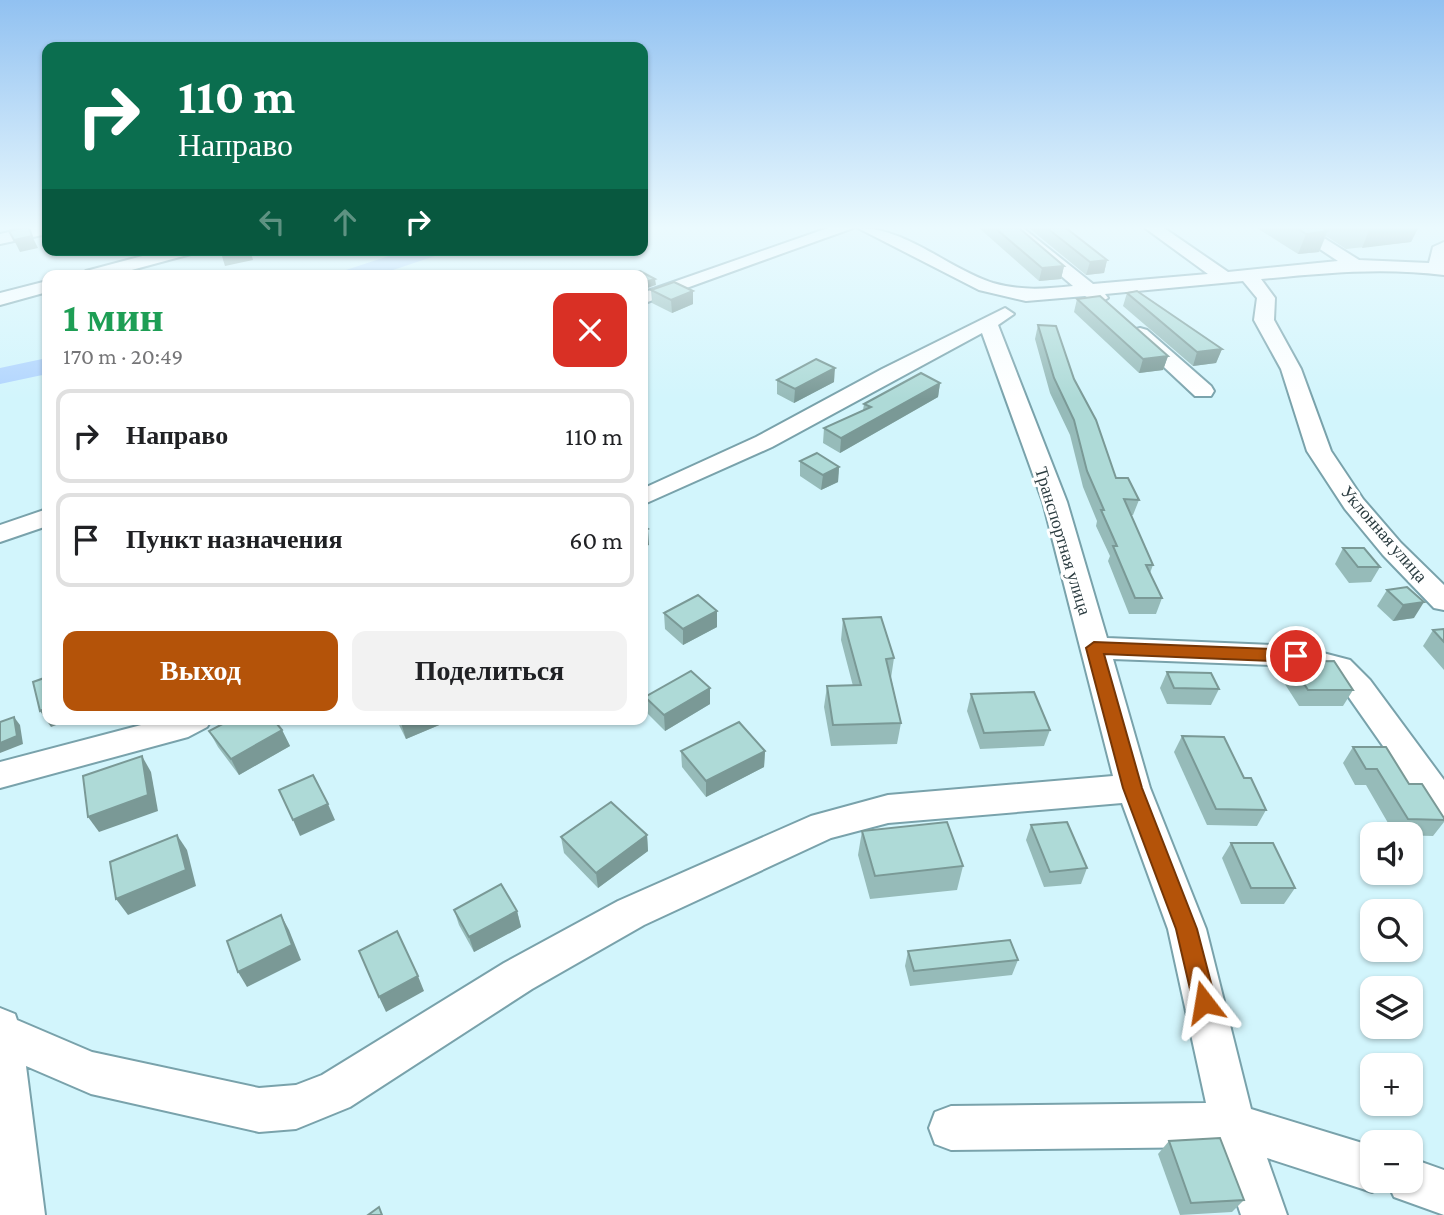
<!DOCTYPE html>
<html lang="ru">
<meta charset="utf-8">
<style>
:root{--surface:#fff;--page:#f2f2f2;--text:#202124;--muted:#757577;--line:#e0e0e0;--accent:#b45309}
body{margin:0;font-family:"Crimson Pro",serif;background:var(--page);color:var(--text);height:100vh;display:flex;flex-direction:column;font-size:26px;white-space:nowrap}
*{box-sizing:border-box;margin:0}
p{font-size:23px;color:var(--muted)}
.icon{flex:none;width:38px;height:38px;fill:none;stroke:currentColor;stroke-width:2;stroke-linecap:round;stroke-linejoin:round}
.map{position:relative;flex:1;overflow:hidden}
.side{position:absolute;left:42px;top:270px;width:606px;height:455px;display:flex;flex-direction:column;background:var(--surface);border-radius:14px;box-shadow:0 2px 5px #0004}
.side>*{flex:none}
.banner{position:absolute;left:42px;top:42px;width:606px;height:214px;border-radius:14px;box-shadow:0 2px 5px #0004;background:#0b6e4f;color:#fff;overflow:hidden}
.tools{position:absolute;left:1360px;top:822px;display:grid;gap:14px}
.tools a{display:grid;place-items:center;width:63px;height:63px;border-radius:14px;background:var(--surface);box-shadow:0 2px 5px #0004;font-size:35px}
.pin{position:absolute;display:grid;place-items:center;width:60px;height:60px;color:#fff;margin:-30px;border:4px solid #fff;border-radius:50%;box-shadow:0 2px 7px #0007}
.me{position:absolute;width:77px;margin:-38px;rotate:346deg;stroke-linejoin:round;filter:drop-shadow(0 0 5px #0008)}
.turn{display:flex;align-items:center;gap:24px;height:147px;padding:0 21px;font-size:32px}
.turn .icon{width:91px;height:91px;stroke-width:2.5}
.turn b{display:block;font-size:49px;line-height:60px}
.lanes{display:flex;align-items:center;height:66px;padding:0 21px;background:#0003;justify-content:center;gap:35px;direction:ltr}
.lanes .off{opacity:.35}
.round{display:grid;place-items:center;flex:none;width:74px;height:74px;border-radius:14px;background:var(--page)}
.overview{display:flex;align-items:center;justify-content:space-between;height:119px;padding:0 21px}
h1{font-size:42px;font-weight:700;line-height:52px;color:#1e9e55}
.action{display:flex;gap:14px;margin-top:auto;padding:14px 21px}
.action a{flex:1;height:80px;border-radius:14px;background:var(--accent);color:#fff;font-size:28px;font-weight:700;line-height:80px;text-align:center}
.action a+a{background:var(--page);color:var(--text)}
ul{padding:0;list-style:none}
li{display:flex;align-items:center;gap:21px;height:94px;margin:0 14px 10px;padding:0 7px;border:4px solid var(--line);border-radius:14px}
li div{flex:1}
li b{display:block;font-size:26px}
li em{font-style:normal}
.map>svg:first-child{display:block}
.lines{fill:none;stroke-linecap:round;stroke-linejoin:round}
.river{fill:#b0d4fe;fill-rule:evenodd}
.minor-casing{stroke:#79a2ab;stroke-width:4}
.minor{fill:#fff;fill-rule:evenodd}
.wall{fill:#96bbb9}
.shaded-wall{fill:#7a9996}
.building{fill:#aedad7;stroke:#7a9996;stroke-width:2}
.route{fill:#b45309;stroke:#753606;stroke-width:2}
.labels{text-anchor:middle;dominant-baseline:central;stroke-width:6;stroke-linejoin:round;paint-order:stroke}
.street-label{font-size:18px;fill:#2c3d41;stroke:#fff}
</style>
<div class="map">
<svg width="1444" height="1215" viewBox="0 0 1444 1215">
<rect width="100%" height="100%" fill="#d2f5fc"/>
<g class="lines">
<g class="river">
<polygon points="407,250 441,250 438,255 378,275 343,275 346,270"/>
<polygon points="47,358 47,374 0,384 0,368"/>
</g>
<g class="minor-casing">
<g id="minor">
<polygon points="27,228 47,228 47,234 0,244 0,234"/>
<polygon points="828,228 853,228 642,304 642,293"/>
<path d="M858 228C907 228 947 268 993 283 1021 291 1045 289 1073 286L1005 228H1023L1093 284 1208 274 1145 228H1164L1228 272 1338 261 1288 228H1308L1359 260 1429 263 1433 247 1444 242V275C1382 267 1323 273 1261 279L1275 298 1274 320 1301 369 1331 451 1363 499 1401 543 1444 585V610L1434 608 1383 555 1345 509 1307 451 1281 369 1254 320 1257 298 1243 281 1105 294 1108 298 1099 303 1085 296 1026 301 979 290Z"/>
<polygon points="165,250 193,250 191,254 113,275 83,275 86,271"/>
<polygon points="47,281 47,292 0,305 0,293"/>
<polygon points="1005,308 1014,314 998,325 1067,502 1107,638 1296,646 1350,660 1370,680 1444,780 1444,820 1432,816 1348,696 1329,676 1296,666 1113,659 1150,788 1206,929 1251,1109 1372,1146 1372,1181 1410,1181 1410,1158 1444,1170 1444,1215 1394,1197 1388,1184 1372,1192 1267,1158 1287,1215 1241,1215 1218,1147 951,1150 935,1144 929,1128 935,1112 951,1106 1206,1103 1168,929 1122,803 888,823 831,838 644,925 532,989 350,1107 296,1129 259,1132 91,1094 26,1066 45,1215 0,1215 0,1008 15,1014 17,1020 92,1052 259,1088 296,1085 322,1075 504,963 618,901 811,816 888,795 1113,776 1043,502 982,333 772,447 642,505 642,489 756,437 882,369"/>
<polygon points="1140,328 1147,330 1211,386 1214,391 1211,396 1195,396 1133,338 1130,334 1133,330"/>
<polygon points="47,509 47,526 0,542 0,525"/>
<polygon points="164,719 212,719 207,727 188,737 0,788 0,762"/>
</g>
</g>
<use href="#minor" class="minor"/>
</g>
<g class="wall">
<polygon points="979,228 1019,228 1064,266 1061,279 1039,281"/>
<polygon points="1029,228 1066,228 1107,260 1104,273 1086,275"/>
<polygon points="1257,228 1418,228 1411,242 1346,249 1326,236 1319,252 1298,254"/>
<polygon points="651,290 693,291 693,304 672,313 652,303"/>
<polygon points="1127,293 1222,349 1216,363 1193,366 1123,306"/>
<polygon points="1077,299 1168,356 1163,370 1139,373 1074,312"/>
<polygon points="1038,325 1074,379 1116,478 1139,500 1133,515 1131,515 1153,565 1150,573 1162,598 1156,614 1129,614 1108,561 1110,556 1096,526 1097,521 1083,487 1070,435 1050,393 1035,339"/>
<polygon points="777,380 834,382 794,403 777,394"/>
<polygon points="940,383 938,397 840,453 823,443 824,428 863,410 864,404"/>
<polygon points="800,461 839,467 838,482 821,490 800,476"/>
<polygon points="1343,548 1380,567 1371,582 1349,583 1335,564"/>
<polygon points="1407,587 1414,618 1393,621 1377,606 1387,590"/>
<polygon points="717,611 717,627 683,645 665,629 664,613"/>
<polygon points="843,619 894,658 891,678 901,723 897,744 831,746 824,707 827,686 853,686 841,640"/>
<polygon points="1444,629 1444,670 1423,646 1433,630"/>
<polygon points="1290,662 1353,690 1343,706 1299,706 1281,678"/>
<polygon points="1167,672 1219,689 1211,705 1167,704 1160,688"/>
<polygon points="971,694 1050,730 1044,746 980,749 967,711"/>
<polygon points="645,697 710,704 665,731 647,713"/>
<polygon points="396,719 443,719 444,723 406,739"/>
<polygon points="282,730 290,746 239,775 218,747 209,731"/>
<polygon points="1182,736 1244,778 1266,810 1257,826 1207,825 1174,752"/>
<polygon points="1353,747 1409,784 1444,818 1444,822 1433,836 1395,835 1366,785 1355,785 1343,763"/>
<polygon points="681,751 765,751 764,767 706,797 682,767"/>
<polygon points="1031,825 1087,868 1081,884 1044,887 1026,840"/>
<polygon points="862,831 963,866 957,890 870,899 858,855"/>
<polygon points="647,835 648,851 598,888 564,853 561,837"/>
<polygon points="1231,843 1295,888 1284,904 1241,904 1222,858"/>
<polygon points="454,910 517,911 521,927 474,952 459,925"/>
<polygon points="908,951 1018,960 1012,975 910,986 905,966"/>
<polygon points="1169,1141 1244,1200 1232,1212 1180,1215 1158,1154"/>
</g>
<g class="shaded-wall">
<polygon points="1370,228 1418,228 1411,242 1362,248"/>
<polygon points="1327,231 1319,252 1298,254 1306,234"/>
<polygon points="32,236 38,248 20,252 14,240"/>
<polygon points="235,250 250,250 253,260 225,266 221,253"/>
<polygon points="1107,260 1104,273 1086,275 1090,262"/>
<polygon points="1064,266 1061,279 1039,281 1042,268"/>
<polygon points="655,279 656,285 642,290 642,283"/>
<polygon points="693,291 693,304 672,313 671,300"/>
<polygon points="1222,349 1216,363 1193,366 1197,352"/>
<polygon points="1168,356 1163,370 1139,373 1143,359"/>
<polygon points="835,368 834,382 794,403 795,389"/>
<polygon points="940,383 938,397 840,453 841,438"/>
<polygon points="839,467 838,482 821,490 823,475"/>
<polygon points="648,529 649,545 642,548 642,532"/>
<polygon points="1424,602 1414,618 1393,621 1403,605"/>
<polygon points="717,611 717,627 683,645 683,629"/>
<polygon points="710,688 710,704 665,731 664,715"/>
<polygon points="47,708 47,719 72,719 51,727 40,711"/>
<polygon points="14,717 20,725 23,744 0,753 0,743"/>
<polygon points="409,719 443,719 444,723 406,739 401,723"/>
<polygon points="282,730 290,746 239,775 231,759"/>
<polygon points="765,751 764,767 706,797 706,781"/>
<polygon points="142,756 151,772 158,811 99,832 88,817"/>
<polygon points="328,804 335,820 300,836 293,820"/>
<polygon points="177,835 187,850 196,886 128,915 116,899"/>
<polygon points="647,835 648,851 598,888 596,873"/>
<polygon points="517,911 521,927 474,952 469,937"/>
<polygon points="281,915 289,930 301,960 247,987 238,972"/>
<polygon points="418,976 424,991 386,1012 379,997"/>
</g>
<g class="building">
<polygon points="21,228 29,228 32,236 14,240 9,231"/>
<polygon points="995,228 1019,228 1064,266 1042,268"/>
<polygon points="1047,228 1066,228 1107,260 1090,262"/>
<polygon points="1297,228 1323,228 1327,231 1306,234"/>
<polygon points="220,250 235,250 221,253"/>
<polygon points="640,271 655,279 642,283 642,275 630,275"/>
<polygon points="674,282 693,291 671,300 651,290"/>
<polygon points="1137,291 1222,349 1197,352 1127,293"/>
<polygon points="1100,296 1168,356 1143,359 1077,299"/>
<polygon points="1038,325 1056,326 1074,379 1096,420 1116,478 1128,478 1139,500 1124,499 1153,565 1146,565 1162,598 1135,598 1113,546 1117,546 1101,510 1104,510 1087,471 1074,420 1054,378"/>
<polygon points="816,359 835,368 795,389 777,380"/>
<polygon points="921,373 940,383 841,438 824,428 871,407 864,404"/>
<polygon points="817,453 839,467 823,475 800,461"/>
<polygon points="642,525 648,529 642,532"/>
<polygon points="1343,548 1364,548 1380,567 1358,567"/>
<polygon points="1407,587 1424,602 1403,605 1387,590"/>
<polygon points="698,595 717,611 683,629 664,613"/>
<polygon points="881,617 894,658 886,659 901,723 833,725 827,686 861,685 843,619"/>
<polygon points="1444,629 1444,642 1433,630"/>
<polygon points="1334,661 1353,690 1308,690 1290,662"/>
<polygon points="691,671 710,688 664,715 645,697"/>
<polygon points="1167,672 1211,673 1219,689 1174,688"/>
<polygon points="47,677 47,708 40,711 33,682"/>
<polygon points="1034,692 1050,730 984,733 971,694"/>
<polygon points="14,717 17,736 0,743 0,722"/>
<polygon points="232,719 273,719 282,730 231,759 209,731"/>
<polygon points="399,719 409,719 401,723"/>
<polygon points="739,722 765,751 706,781 681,751"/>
<polygon points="1182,736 1224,737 1244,778 1251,778 1266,810 1216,809"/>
<polygon points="1353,747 1386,747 1409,784 1422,784 1444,818 1444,820 1408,819 1377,769 1366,769"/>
<polygon points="142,756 148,795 88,817 83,776"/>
<polygon points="313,775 328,804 293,820 279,790"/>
<polygon points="611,802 647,835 596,873 561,837"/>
<polygon points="947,822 963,866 875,876 862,831"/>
<polygon points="1067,822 1087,868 1050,872 1031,825"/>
<polygon points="177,835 186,870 116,899 110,862"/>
<polygon points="1231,843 1273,843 1295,888 1251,888"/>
<polygon points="501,884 517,911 469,937 454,910"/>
<polygon points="281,915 292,945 238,972 227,941"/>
<polygon points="397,931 418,976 379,997 359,951"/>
<polygon points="1010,940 1018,960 914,971 908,951"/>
<polygon points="1220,1138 1244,1200 1191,1203 1169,1141"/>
<polygon points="379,1207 382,1215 368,1215"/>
</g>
<linearGradient id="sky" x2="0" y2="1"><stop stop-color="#91c1f1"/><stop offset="0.57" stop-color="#ebfafe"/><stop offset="1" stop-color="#ebfafe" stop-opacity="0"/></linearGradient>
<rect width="1444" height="399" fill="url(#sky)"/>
<polygon class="route" points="1094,642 1296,650 1304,656 1296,662 1104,654 1142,788 1197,929 1216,1002 1212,1010 1204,1013 1196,1010 1193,1002 1176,929 1123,788 1086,648"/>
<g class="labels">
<g class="street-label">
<text transform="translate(1384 534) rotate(49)">Уклонная улица</text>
<text transform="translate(1063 541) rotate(73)">Транспортная улица</text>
</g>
</g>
</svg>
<div class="tools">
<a><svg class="icon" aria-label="sound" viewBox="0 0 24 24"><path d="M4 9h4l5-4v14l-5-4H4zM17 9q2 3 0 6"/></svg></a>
<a><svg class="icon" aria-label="search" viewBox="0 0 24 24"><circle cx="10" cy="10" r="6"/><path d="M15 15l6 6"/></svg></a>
<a><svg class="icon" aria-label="layers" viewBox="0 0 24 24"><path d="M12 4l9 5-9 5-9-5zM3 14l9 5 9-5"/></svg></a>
<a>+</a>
<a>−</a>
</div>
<div class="pin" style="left:1296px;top:656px;background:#d93025"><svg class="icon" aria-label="arrive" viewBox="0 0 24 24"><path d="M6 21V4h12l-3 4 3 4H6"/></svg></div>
<svg class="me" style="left:1204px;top:1002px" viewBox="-20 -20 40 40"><path d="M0-17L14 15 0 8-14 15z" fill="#b45309" stroke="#fff" stroke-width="4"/></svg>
<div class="banner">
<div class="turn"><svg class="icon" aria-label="right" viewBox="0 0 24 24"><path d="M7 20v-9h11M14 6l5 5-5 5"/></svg><div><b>110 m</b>Направо</div></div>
<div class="lanes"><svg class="icon off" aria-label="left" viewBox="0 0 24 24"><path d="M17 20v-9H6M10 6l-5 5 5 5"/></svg><svg class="icon off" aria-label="ahead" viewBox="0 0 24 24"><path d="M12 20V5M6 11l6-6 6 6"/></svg><svg class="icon" aria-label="right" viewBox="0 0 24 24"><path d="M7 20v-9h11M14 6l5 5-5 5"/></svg></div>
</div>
<section class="side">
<div class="overview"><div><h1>1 мин</h1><p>170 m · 20:49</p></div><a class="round" style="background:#d93025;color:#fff"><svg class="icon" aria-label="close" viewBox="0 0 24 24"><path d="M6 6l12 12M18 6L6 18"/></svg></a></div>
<ul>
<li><svg class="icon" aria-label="right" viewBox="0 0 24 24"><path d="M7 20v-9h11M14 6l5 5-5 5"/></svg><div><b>Направо</b></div><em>110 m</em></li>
<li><svg class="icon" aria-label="arrive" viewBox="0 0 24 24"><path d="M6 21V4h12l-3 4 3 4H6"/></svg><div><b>Пункт назначения</b></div><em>60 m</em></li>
</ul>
<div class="action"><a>Выход</a><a>Поделиться</a></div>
</section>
</div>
